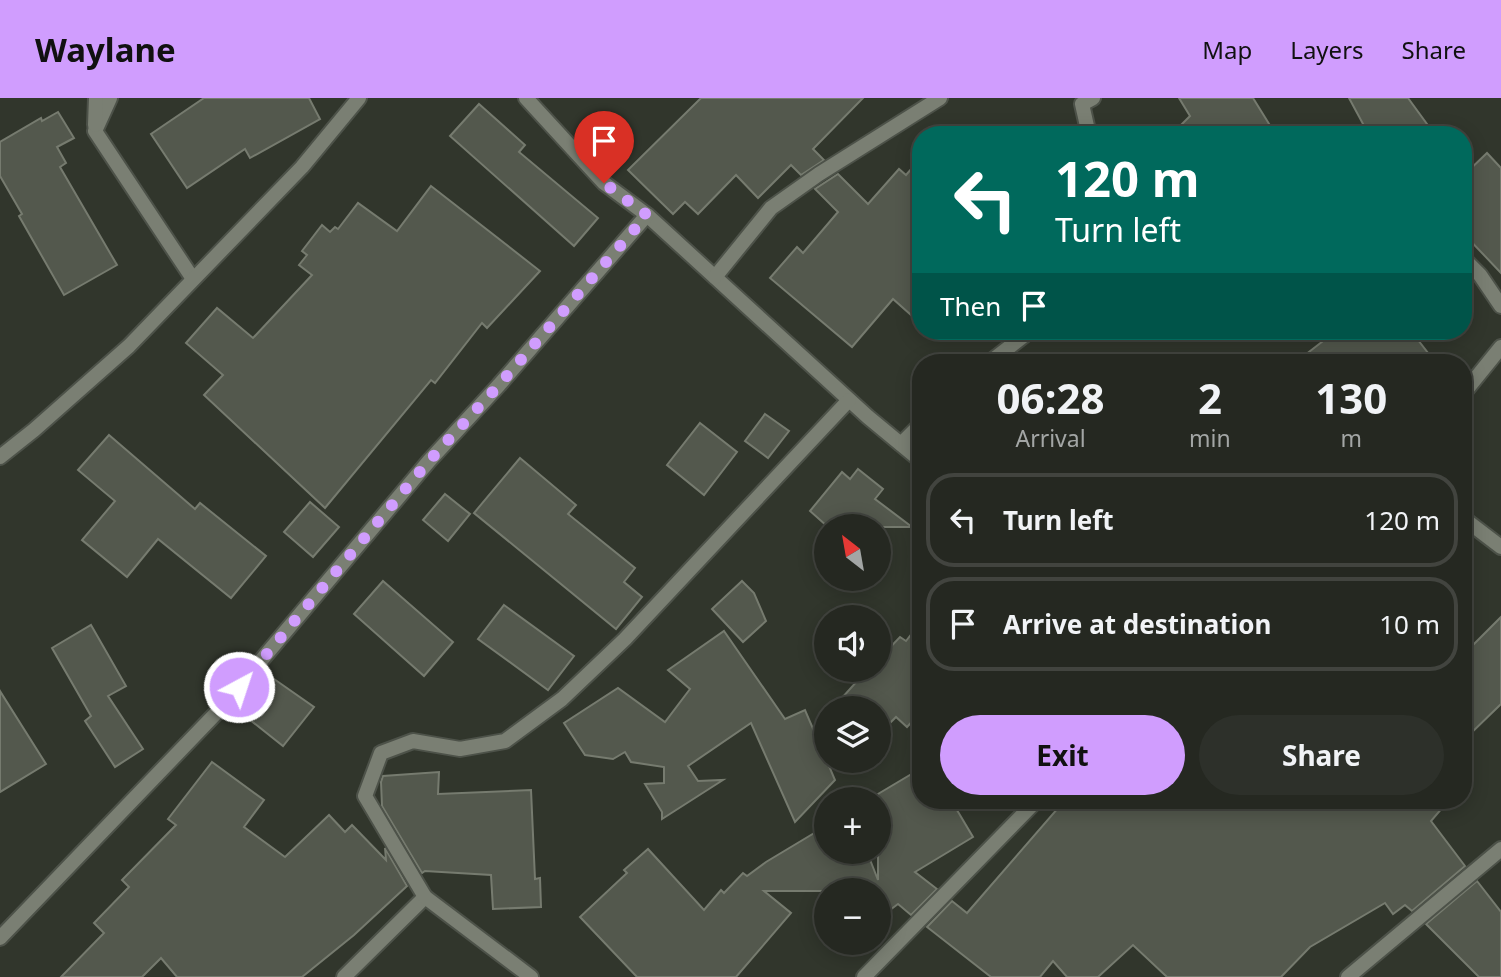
<!DOCTYPE html>
<meta charset="utf-8">
<style>
:root{--surface:#252821;--page:#2d302a;--text:#f1f3f6;--muted:#a3a6a5;--line:#42443f;--accent:#d09dfe}
body{margin:0;font-family:"Noto Sans",sans-serif;background:var(--page);color:var(--text);height:100vh;display:flex;flex-direction:column;font-size:26px;white-space:nowrap}
*{box-sizing:border-box;margin:0}
p{font-size:23px;color:var(--muted)}
.icon{flex:none;width:38px;height:38px;fill:none;stroke:currentColor;stroke-width:2;stroke-linecap:round;stroke-linejoin:round}
.map{position:relative;flex:1;overflow:hidden}
.side{position:absolute;left:912px;top:256px;width:560px;height:455px;display:flex;flex-direction:column;background:var(--surface);border-radius:28px;box-shadow:0 4px 18px #0003,0 0 0 2px var(--line)}
.side>*{flex:none}
.guide{position:absolute;left:912px;top:28px;width:560px;height:214px;border-radius:28px;box-shadow:0 4px 18px #0003,0 0 0 2px var(--line);background:#00695c;color:#fff;overflow:hidden}
.needle{width:46px;rotate:329deg}
.fabs{position:absolute;left:814px;top:416px;display:grid;gap:14px}
.fabs a{display:grid;place-items:center;width:77px;height:77px;border-radius:50%;background:var(--surface);box-shadow:0 4px 18px #0003,0 0 0 2px var(--line);font-size:35px}
.pin{position:absolute;display:grid;place-items:center;width:60px;height:60px;color:#fff;margin:-72px -30px;border-radius:50% 50% 50% 0;rotate:-45deg;box-shadow:0 0 7px #0007}
.pin .icon{rotate:45deg}
.me{position:absolute;width:77px;margin:-38px;rotate:40deg;stroke-linejoin:round;filter:drop-shadow(0 0 5px #0008)}
.turn{display:flex;align-items:center;gap:24px;height:147px;padding:0 28px;font-size:32px}
.turn .icon{width:91px;height:91px;stroke-width:2.5}
.turn b{display:block;font-size:49px;line-height:60px}
.then{display:flex;align-items:center;height:66px;padding:0 28px;background:#0003;gap:14px;font-size:26px}
.eta{display:flex;justify-content:space-evenly;align-items:center;height:119px;text-align:center}
.eta b{font-size:42px;font-weight:700;line-height:49px}
.primary-button{display:flex;gap:14px;margin-top:auto;padding:14px 28px}
.primary-button a{flex:1;height:80px;border-radius:42px;background:var(--accent);color:#111;font-size:28px;font-weight:700;line-height:80px;text-align:center}
.primary-button a+a{background:var(--page);color:var(--text)}
ul{padding:0;list-style:none}
li{display:flex;align-items:center;gap:21px;height:94px;margin:0 14px 10px;padding:0 14px;border:4px solid var(--line);border-radius:28px}
li div{flex:1}
li b{display:block;font-size:26px}
li em{font-style:normal}
header{display:flex;align-items:center;gap:42px;box-sizing:border-box;height:98px;padding:0 35px;background:var(--accent);color:#111}
header strong{font-size:33px}
nav{display:flex;gap:38px;margin-inline-start:auto;font-size:24px}
.map>svg:first-child{display:block}
.building{fill:#53584d;stroke:#767b6f;stroke-width:2}
.lines{fill:none;stroke-linecap:round;stroke-linejoin:round}
.minor-casing{stroke:#4d5249;stroke-width:18}
.minor{stroke:#7a7f73;stroke-width:14}
.route{stroke:#d09dfe;stroke-width:12;stroke-dasharray:0 21.6}
</style>
<header>
<strong>Waylane</strong>
<nav><a>Map</a><a>Layers</a><a>Share</a></nav>
</header>
<div class="map">
<svg width="1501" height="879" viewBox="0 0 1501 879">
<rect width="100%" height="100%" fill="#31362c"/>
<g class="building">
<polygon points="204,0 309,0 320,21 250,60 245,51 187,90 151,36"/>
<polygon points="701,0 863,0 813,51 824,62 801,77 791,67 758,100 736,77 698,116 685,104 673,116 628,72"/>
<polygon points="1179,0 1253,0 1276,37 1171,37 1190,18"/>
<polygon points="1349,0 1408,0 1435,37 1369,37"/>
<polygon points="479,6 525,47 519,54 598,120 574,148 450,38"/>
<polygon points="58,14 74,40 57,49 66,65 60,69 117,167 64,197 19,118 22,116 0,78 0,44 41,20 42,23"/>
<polygon points="1487,55 1501,70 1501,175 1463,135 1463,78"/>
<polygon points="920,61 920,225 893,201 852,249 770,180 797,149 803,155 838,114 815,91 838,76 868,106 899,71 906,77"/>
<polygon points="431,88 540,173 487,230 482,225 435,285 431,282 325,410 204,297 223,277 186,245 217,210 253,240 312,177 299,167 307,157 302,153 322,127 330,134 335,129 338,131 358,105 397,133"/>
<polygon points="1336,233 1411,233 1435,264 1296,264"/>
<polygon points="765,316 789,333 768,360 745,343"/>
<polygon points="700,325 737,354 704,397 667,367"/>
<polygon points="109,337 195,411 200,405 266,458 231,500 158,441 127,479 82,442 115,403 78,372"/>
<polygon points="520,360 576,407 568,416 635,470 624,484 642,499 616,531 474,415"/>
<polygon points="858,371 883,391 875,401 912,429 828,429 810,413 842,374 850,381"/>
<polygon points="445,396 470,416 448,443 423,422"/>
<polygon points="310,404 339,429 313,459 284,434"/>
<polygon points="383,483 453,544 424,578 354,516"/>
<polygon points="742,483 754,495 766,523 743,544 712,511"/>
<polygon points="504,507 574,558 548,592 478,541"/>
<polygon points="1501,519 1501,606 1463,643 1463,557"/>
<polygon points="920,525 920,615 907,629 896,619 878,637 878,611 832,611 867,572 878,572 878,562 900,539 906,543"/>
<polygon points="91,527 126,588 108,598 143,651 115,669 85,623 91,618 52,550"/>
<polygon points="724,533 785,621 805,612 835,682 795,724 751,625 688,668 698,683 723,682 662,721 662,714 645,686 664,685 664,669 631,664 625,654 613,661 585,657 564,625 618,590 665,624 690,591 668,572"/>
<polygon points="264,574 314,609 283,648 235,610"/>
<polygon points="0,593 46,666 0,694"/>
<polygon points="212,664 264,702 244,729 285,759 329,717 345,734 352,727 386,762 385,750 407,788 354,837 302,879 177,879 161,860 142,879 61,879 104,835 94,825 129,789 122,782 176,727 168,721"/>
<polygon points="920,671 920,702 951,702 973,739 915,774 937,791 911,817 898,806 878,821 878,793 764,793 791,815 736,879 637,879 580,819 627,775 624,772 648,751 704,812 721,792 724,795 743,775 747,778 766,764 826,728 826,754 867,754 878,782 878,696"/>
<polygon points="439,674 438,696 531,692 535,781 540,780 541,809 493,811 491,777 425,773 422,775 382,708 381,684 383,678"/>
<polygon points="1065,702 1449,702 1431,723 1465,768 1412,813 1405,807 1393,816 1385,805 1310,849 1281,879 1167,879 1133,847 1098,879 1067,879 1053,863 1040,879 991,879 927,829 952,803 967,815"/>
<polygon points="1477,783 1501,814 1501,879 1479,879 1426,826"/>
</g>
<g class="lines">
<g class="minor-casing">
<g id="minor">
<polyline points="110,0 95,33 193,181"/>
<polyline points="526,0 604,85 647,117 868,319 920,362"/>
<polyline points="95,27 96,0"/>
<polyline points="1089,37 1082,6 1093,0"/>
<polyline points="1463,160 1480,177 1501,208"/>
<polyline points="715,179 771,110 819,76 940,0"/>
<polyline points="990,264 1030,233"/>
<polyline points="1463,296 1501,249"/>
<polyline points="901,346 920,327"/>
<polyline points="0,359 34,332 129,248 302,69 359,0"/>
<polyline points="1463,420 1501,449"/>
<polyline points="0,840 222,609 429,363 499,287 647,117"/>
<polyline points="344,879 425,799"/>
<polyline points="531,879 425,799 365,698 381,655 413,643 460,651 505,643 562,601 625,541 849,302"/>
<polyline points="864,879 1037,702"/>
<polyline points="1348,879 1501,751"/>
</g>
</g>
<use href="#minor" class="minor"/>
</g>
<g class="lines">
<polyline class="route" points="239,589 429,363 499,287 647,117 604,85"/>
</g>
</svg>
<div class="fabs">
<a><svg class="needle" viewBox="-14 -14 28 28"><path d="M0-13l5 13h-10z" fill="#e53935"/><path d="M0 13l5-13h-10z" fill="#a3a6a5"/></svg></a>
<a><svg class="icon" aria-label="sound" viewBox="0 0 24 24"><path d="M4 9h4l5-4v14l-5-4H4zM17 9q2 3 0 6"/></svg></a>
<a><svg class="icon" aria-label="layers" viewBox="0 0 24 24"><path d="M12 4l9 5-9 5-9-5zM3 14l9 5 9-5"/></svg></a>
<a>+</a>
<a>−</a>
</div>
<div class="pin" style="left:604px;top:85px;background:#d93025"><svg class="icon" aria-label="arrive" viewBox="0 0 24 24"><path d="M6 21V4h12l-3 4 3 4H6"/></svg></div>
<svg class="me" style="left:239px;top:589px" viewBox="-20 -20 40 40"><circle r="17" fill="#d09dfe" stroke="#fff" stroke-width="3"/><path d="M0-11L8 9 0 5-8 9z" fill="#fff"/></svg>
<div class="guide">
<div class="turn"><svg class="icon" aria-label="left" viewBox="0 0 24 24"><path d="M17 20v-9H6M10 6l-5 5 5 5"/></svg><div><b>120 m</b>Turn left</div></div>
<div class="then">Then<svg class="icon" aria-label="arrive" viewBox="0 0 24 24"><path d="M6 21V4h12l-3 4 3 4H6"/></svg></div>
</div>
<section class="side">
<div class="eta">
<div><b>06:28</b><p>Arrival</p></div>
<div><b>2</b><p>min</p></div>
<div><b>130</b><p>m</p></div>
</div>
<ul>
<li><svg class="icon" aria-label="left" viewBox="0 0 24 24"><path d="M17 20v-9H6M10 6l-5 5 5 5"/></svg><div><b>Turn left</b></div><em>120 m</em></li>
<li><svg class="icon" aria-label="arrive" viewBox="0 0 24 24"><path d="M6 21V4h12l-3 4 3 4H6"/></svg><div><b>Arrive at destination</b></div><em>10 m</em></li>
</ul>
<div class="primary-button"><a>Exit</a><a>Share</a></div>
</section>
</div>
